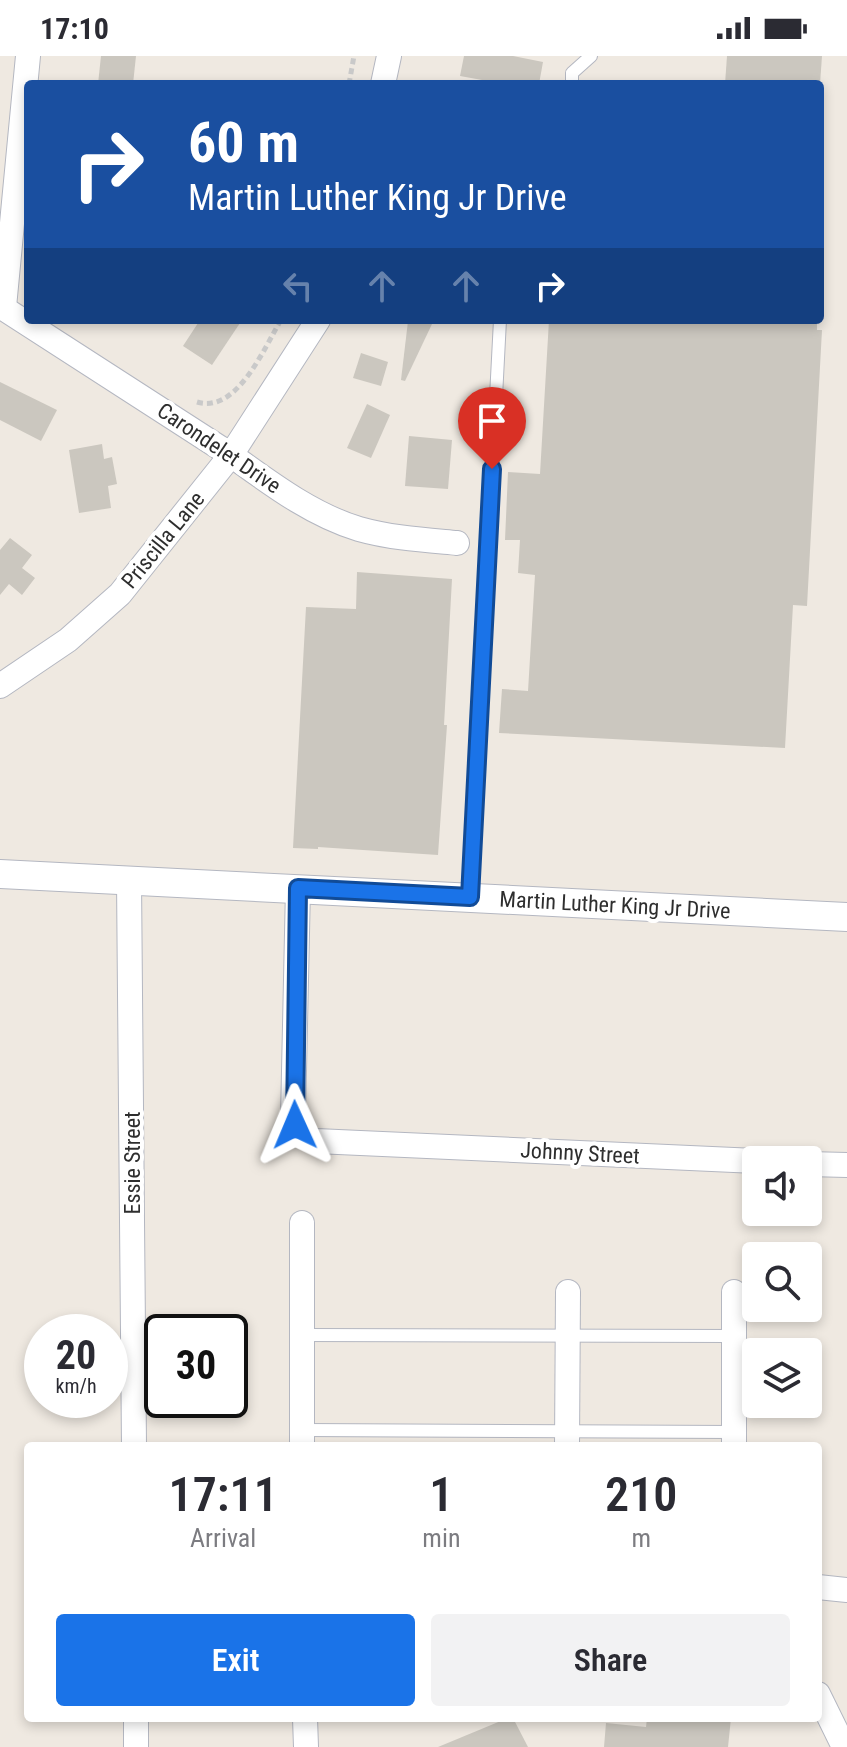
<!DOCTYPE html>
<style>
:root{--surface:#fff;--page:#f2f2f3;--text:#2b2b33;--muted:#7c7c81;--accent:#1a73e8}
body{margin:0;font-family:"Roboto Condensed",sans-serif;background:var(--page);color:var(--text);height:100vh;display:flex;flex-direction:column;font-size:30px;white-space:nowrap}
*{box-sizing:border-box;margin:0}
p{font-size:26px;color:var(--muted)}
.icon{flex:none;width:44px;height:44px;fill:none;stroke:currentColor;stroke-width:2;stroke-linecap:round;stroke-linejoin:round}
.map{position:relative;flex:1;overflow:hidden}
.side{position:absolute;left:24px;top:1386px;width:798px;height:280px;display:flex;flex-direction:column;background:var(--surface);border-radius:8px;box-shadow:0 4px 12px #0003}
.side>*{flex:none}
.banner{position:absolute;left:24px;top:24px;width:800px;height:244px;border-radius:8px;box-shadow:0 4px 12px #0003;background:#1a4fa0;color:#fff;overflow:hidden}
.tools{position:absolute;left:742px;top:1090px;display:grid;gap:16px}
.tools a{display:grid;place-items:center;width:80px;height:80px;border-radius:8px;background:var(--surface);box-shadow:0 4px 12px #0003;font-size:40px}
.speed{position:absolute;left:24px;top:1258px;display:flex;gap:16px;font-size:40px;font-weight:700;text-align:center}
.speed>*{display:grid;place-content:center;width:104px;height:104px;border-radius:50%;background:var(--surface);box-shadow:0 4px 12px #0003;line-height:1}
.speed small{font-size:20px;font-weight:400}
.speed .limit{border:4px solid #111;border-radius:12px;background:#fff;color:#111}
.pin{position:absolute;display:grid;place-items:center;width:68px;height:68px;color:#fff;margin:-82px -34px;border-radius:50% 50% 50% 0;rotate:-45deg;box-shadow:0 0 8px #0007}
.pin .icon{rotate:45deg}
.me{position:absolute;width:88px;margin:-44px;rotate:359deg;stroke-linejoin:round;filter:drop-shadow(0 0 6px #0008)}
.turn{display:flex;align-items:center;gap:28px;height:168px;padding:0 32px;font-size:36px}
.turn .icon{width:104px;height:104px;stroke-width:2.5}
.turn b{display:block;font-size:56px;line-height:68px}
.lanes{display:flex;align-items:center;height:76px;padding:0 32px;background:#0003;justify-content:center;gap:40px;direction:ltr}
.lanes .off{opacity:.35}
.eta{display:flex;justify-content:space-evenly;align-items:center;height:136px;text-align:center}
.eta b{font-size:48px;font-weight:600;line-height:56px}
.primary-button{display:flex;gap:16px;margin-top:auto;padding:16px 32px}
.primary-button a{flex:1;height:92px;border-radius:8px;background:var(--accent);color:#fff;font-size:32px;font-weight:600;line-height:92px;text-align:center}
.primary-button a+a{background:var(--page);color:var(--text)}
.status{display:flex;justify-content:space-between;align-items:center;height:56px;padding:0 40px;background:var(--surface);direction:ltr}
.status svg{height:22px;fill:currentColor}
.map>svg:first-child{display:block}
.building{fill:#cbc7bf}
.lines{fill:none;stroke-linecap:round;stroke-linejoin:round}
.service-casing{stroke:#b4b7c1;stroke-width:14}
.minor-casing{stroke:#b4b7c1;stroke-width:26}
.tertiary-casing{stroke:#b4b7c1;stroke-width:30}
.path{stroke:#c9c9c9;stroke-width:5;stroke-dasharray:6 4;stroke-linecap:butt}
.service{stroke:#fff;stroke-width:12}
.minor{stroke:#fff;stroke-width:24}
.tertiary{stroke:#fff;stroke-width:28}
.route-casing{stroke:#114b97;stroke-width:20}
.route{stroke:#1a73e8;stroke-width:14}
.labels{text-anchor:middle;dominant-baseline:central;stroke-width:8;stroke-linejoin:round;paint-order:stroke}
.street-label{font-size:22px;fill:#2e2e2e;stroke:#fff}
</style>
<div class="status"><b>17:10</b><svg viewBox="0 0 49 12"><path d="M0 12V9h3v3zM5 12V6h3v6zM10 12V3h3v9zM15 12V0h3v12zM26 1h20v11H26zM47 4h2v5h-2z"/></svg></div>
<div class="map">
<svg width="847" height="1691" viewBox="0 0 847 1691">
<rect width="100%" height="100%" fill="#efe9e1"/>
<g class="building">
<polygon points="101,0 136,0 133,28 98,28"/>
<polygon points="464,0 513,0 543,6 539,28 504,28 460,20"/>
<polygon points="727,0 822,0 820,28 725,28"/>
<polygon points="200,264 242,264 212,309 183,290"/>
<polygon points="549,264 817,264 817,274 822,274 807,550 793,549 785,692 499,677 502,633 528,635 535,519 518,517 520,484 505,484 508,416 540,418"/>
<polygon points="408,265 432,268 405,325 401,324"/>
<polygon points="361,297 388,306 381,330 353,322"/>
<polygon points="0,326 57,354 41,385 0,364"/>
<polygon points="367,348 390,359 371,402 347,392"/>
<polygon points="409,380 452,384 448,433 405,430"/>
<polygon points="102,388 104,403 112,401 117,428 108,430 111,452 79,457 69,394"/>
<polygon points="10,482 32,499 22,512 35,522 22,539 9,528 0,539 0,494"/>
<polygon points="357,516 452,523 444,669 447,669 438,799 318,791 318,793 293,792 306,551 356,553"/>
<polygon points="508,1662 513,1662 528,1691 438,1691"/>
<polygon points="647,1662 731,1662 728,1691 604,1691 606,1667 646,1671"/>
</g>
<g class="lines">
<g class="service-casing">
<g id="service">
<polyline points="572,28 572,17 591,0"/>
<polyline points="470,841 500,264"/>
<polyline points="302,1279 734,1280"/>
<polyline points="302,1374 734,1376"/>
</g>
</g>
<g class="minor-casing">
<g id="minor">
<polyline points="383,28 389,0"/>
<path d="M0 250 231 399C270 427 312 459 359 473 391 482 424 484 457 487"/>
<polyline points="4,251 28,0"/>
<polyline points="0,630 68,584 120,538 231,399 318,264"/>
<polyline points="129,824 134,1390"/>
<path d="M298 832 293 1061C295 1076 303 1082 316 1085L756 1105"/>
<polyline points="808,1108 847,1109"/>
<polyline points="302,1167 302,1390"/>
<polyline points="567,1390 568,1236"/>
<polyline points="734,1390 734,1236"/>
<polyline points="818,1531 847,1534"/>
<polyline points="818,1638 844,1691"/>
<polyline points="136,1662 136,1691"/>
<polyline points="305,1662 306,1691"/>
</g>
</g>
<g class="tertiary-casing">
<polyline id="tertiary" points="0,818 847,861"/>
</g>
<g class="path">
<polyline points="349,28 354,0"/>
<path d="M197 346C237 358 264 292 281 264"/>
</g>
<use href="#service" class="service"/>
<use href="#minor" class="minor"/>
<use href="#tertiary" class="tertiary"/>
</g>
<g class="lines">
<g class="route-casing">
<polyline id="route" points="295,1069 298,832 470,841 492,413"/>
</g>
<use href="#route" class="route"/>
</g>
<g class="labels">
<g class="street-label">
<text transform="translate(219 392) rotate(34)">Carondelet Drive</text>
<text transform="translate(163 484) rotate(-51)">Priscilla Lane</text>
<text transform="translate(615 849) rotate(3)">Martin Luther King Jr Drive</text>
<text transform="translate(580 1097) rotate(3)">Johnny Street</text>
<text transform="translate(132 1107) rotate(-90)">Essie Street</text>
</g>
</g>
</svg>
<div class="tools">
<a><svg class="icon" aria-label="sound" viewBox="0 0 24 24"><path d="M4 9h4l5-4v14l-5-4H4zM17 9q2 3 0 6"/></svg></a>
<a><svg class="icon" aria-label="search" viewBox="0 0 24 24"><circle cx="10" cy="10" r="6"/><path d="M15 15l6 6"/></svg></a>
<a><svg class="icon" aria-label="layers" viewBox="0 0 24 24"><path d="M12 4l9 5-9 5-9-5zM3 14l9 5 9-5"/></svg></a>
</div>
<div class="speed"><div>20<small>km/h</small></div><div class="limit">30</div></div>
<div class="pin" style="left:492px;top:413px;background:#d93025"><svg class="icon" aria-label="arrive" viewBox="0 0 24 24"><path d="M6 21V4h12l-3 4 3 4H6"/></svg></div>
<svg class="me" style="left:295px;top:1069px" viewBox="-20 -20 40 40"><path d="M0-17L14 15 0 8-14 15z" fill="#1a73e8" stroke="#fff" stroke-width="4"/></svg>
<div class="banner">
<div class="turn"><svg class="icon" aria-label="right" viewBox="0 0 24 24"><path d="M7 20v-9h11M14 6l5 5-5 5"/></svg><div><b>60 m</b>Martin Luther King Jr Drive</div></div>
<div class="lanes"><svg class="icon off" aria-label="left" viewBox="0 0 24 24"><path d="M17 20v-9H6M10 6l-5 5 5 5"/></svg><svg class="icon off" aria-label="ahead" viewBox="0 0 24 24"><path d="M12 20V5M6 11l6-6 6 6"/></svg><svg class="icon off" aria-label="ahead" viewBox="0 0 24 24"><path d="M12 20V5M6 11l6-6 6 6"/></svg><svg class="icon" aria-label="right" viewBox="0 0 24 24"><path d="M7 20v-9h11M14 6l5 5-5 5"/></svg></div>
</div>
<section class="side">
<div class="eta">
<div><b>17:11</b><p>Arrival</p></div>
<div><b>1</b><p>min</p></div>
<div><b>210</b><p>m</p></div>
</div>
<div class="primary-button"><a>Exit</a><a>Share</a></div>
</section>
</div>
